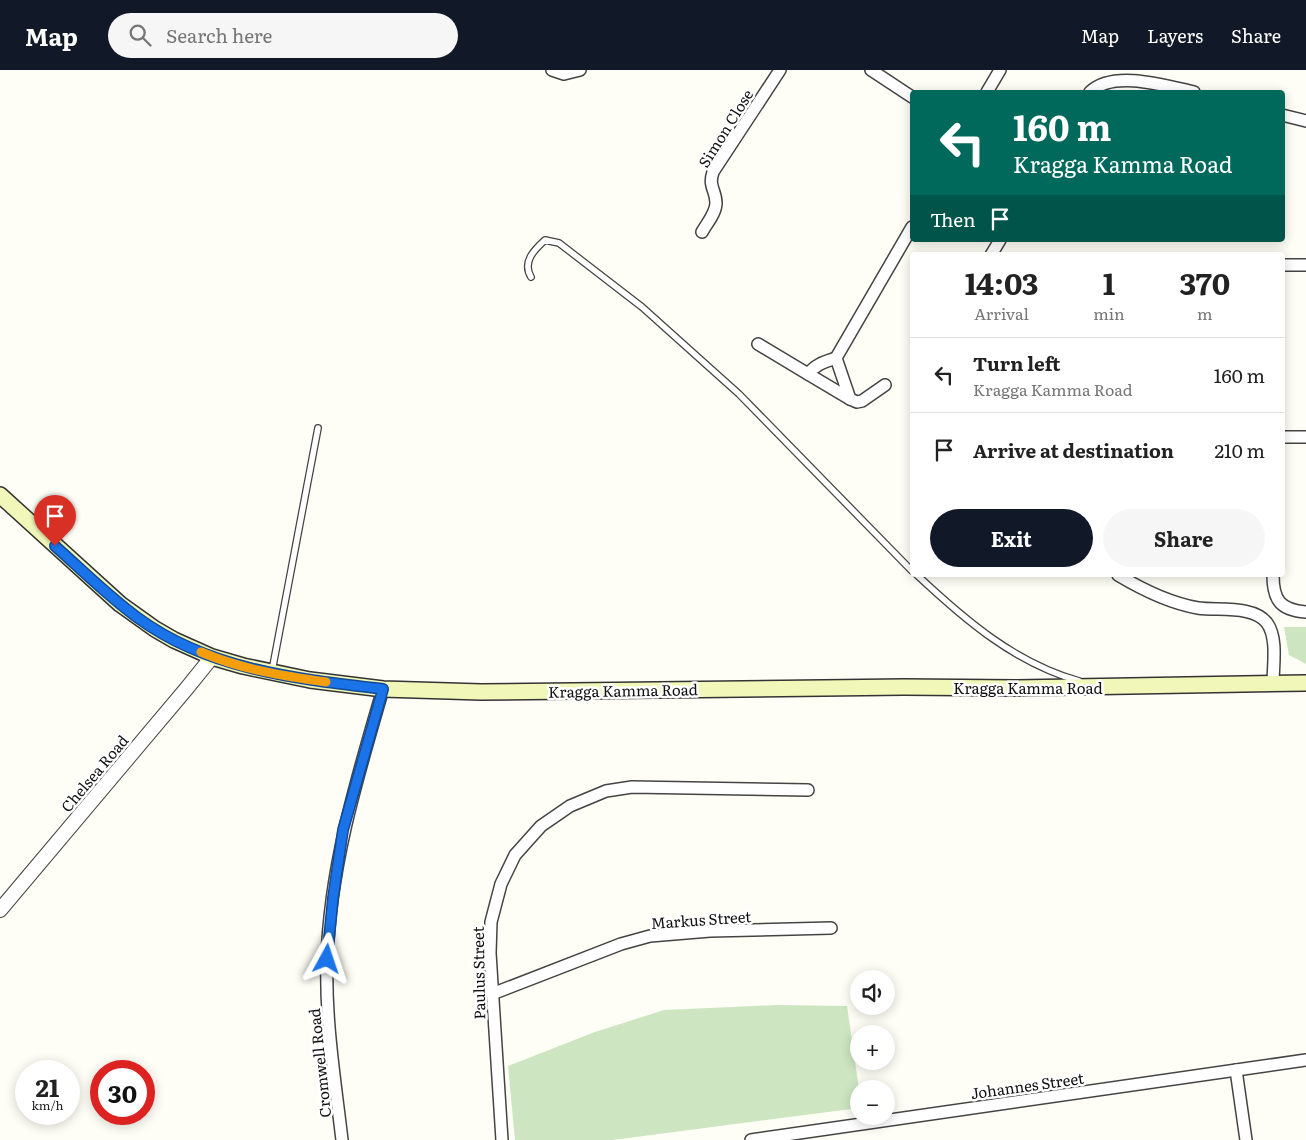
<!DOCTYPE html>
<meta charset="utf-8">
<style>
:root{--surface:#fff;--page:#f6f6f6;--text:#222;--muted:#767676;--line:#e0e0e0;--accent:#111827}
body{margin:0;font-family:Literata,serif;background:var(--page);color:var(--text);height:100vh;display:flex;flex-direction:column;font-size:19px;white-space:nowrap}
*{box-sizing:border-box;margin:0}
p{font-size:16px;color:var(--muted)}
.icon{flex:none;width:28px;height:28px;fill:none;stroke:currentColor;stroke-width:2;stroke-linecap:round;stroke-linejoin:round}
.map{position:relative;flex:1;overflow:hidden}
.details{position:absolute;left:910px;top:182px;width:375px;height:325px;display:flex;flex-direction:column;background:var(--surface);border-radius:5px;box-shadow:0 2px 12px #0003}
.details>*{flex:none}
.hud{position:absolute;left:910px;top:20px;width:375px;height:152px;border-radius:5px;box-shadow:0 2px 12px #0003;background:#00695c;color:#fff;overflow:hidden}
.fabs{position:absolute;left:850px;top:900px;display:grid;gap:10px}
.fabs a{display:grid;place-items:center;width:45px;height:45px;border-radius:50%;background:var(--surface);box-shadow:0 2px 12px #0003;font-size:25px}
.speed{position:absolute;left:15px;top:990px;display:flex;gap:10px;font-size:25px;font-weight:700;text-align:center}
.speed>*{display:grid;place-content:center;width:65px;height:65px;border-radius:50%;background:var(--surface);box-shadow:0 2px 12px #0003;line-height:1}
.speed small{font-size:12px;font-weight:400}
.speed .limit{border:8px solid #d22;background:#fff;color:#111}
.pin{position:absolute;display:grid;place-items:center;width:42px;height:42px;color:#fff;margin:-51px -21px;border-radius:50% 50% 50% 0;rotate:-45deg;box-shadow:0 0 5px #0007}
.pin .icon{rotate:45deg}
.me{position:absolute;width:55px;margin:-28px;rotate:5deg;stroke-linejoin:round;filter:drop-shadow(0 0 4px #0008)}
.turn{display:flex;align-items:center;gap:18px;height:105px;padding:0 20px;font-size:22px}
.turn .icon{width:65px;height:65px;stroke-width:2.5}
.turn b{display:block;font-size:35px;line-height:42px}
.then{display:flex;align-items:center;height:48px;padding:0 20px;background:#0003;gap:10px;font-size:19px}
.eta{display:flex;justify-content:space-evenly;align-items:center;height:85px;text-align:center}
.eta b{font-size:30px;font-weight:700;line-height:35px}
.button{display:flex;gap:10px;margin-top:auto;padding:10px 20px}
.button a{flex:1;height:58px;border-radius:30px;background:var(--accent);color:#fff;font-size:20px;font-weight:700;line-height:58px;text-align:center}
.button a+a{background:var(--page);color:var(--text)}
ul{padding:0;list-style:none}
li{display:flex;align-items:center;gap:15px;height:75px;padding:0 20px;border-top:1px solid var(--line)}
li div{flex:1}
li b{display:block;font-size:19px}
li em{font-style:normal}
header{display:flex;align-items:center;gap:30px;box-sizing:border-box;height:70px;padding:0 25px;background:var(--accent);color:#fff}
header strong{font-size:24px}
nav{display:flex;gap:28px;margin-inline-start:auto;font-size:18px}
.search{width:350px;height:45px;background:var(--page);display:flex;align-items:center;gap:12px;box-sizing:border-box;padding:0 18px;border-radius:28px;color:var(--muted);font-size:19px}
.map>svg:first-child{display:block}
.green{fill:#cde6c1}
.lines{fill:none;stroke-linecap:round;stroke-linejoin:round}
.service-casing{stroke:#444;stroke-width:8}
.minor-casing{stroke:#444;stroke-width:14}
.tertiary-casing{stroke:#444;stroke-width:16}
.secondary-casing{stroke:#333;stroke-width:18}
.service{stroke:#fff;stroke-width:5.5}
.minor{stroke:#fff;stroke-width:11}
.tertiary{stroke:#fff;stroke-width:14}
.secondary{stroke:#f1f7b8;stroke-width:15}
.route-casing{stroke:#114b97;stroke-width:12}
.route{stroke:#1a73e8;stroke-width:9}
.slow{stroke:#f59e0b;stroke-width:9}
.labels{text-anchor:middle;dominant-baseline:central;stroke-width:5;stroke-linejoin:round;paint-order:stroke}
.street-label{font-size:15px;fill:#111;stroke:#fff}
</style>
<header>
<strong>Map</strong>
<div class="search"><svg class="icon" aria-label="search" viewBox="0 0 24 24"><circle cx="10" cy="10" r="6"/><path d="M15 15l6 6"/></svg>Search here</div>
<nav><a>Map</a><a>Layers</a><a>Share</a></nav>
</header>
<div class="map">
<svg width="1306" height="1070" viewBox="0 0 1306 1070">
<rect width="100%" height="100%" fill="#fefef6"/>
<g class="green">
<polygon points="1284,557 1306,557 1306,594 1289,585"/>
<polygon points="778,935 847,936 859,1019 859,1038 613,1070 515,1070 508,996 595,962 664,940"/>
</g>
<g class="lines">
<g class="service-casing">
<g id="service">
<path d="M531 207C522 192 534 180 545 170L559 173 642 237 739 324 912 501"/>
<path d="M917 505C965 550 1015 593 1079 611"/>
<polyline points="272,601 318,358"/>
</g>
</g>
<g class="minor-casing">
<g id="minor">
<polyline points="552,0 564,4 580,0"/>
<polyline points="871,0 912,27"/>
<polyline points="987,22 1000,0"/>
<path d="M1090 22C1113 0 1163 15 1194 22"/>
<polyline points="1282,45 1306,51"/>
<path d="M702 162C707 153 716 143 716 133 716 120 708 117 713 102L780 0"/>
<polyline points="991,185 1000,170"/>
<polyline points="1282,195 1306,195"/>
<path d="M758 274 808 304C816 294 824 292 836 288"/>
<polyline points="808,304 850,329"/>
<polyline points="885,315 862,331 857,332 850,329 836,288 912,157"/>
<polyline points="1282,367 1306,367"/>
<path d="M1118 505C1143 520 1169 533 1198 538 1218 541 1254 535 1267 553 1278 568 1273 596 1273 613"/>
<path d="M1273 505C1273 530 1280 540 1306 542"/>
<polyline points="492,924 621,874 650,866 710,861 831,858"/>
<polyline points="1236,1000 1246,1070"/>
<path d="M342 1070C335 1010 325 950 327 889 330 796 357 708 383 619"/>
<polyline points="502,1070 490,883 491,852 501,814 515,785 541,756 570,736 606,721 632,717 808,720"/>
<polyline points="751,1070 1306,990"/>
</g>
</g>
<g class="tertiary-casing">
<polyline id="tertiary" points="0,840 187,618 212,587"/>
</g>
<g class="secondary-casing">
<polyline id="secondary" points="0,425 120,534 155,559 174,570 212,587 243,596 310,610 383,619 481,622 904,617 1016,618 1306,613"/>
</g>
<use href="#service" class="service"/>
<use href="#minor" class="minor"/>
<use href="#tertiary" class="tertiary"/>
<use href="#secondary" class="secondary"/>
</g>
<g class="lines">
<g class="route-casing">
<path id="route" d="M55 476C82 500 109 527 138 548 209 600 298 609 383 619L343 760 333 828 327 889"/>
</g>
<use href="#route" class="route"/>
<path class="slow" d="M201 582C240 599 283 606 326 612"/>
</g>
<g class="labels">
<g class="street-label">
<text transform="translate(725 58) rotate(-58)">Simon Close</text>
<text x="1028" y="617">Kragga Kamma Road</text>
<text transform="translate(623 620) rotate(-1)">Kragga Kamma Road</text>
<text transform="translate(94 703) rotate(-50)">Chelsea Road</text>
<text transform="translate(701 849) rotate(-4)">Markus Street</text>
<text transform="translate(478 903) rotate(-91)">Paulus Street</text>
<text transform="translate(319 993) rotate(-96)">Cromwell Road</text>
<text transform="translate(1027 1015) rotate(-8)">Johannes Street</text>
</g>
</g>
</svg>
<div class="fabs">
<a><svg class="icon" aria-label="sound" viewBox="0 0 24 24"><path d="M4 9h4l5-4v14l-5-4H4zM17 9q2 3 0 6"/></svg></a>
<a>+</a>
<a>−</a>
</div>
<div class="speed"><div>21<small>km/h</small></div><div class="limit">30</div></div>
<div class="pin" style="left:55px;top:476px;background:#d93025"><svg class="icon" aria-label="arrive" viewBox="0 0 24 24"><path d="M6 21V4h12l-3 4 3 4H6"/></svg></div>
<svg class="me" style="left:327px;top:889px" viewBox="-20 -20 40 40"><path d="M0-17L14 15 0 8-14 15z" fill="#1a73e8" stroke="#fff" stroke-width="4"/></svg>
<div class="hud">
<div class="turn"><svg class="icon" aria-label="left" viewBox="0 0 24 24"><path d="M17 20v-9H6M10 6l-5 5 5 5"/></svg><div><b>160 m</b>Kragga Kamma Road</div></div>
<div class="then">Then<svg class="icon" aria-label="arrive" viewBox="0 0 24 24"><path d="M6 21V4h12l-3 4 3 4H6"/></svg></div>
</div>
<section class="details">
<div class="eta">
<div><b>14:03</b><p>Arrival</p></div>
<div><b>1</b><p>min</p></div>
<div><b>370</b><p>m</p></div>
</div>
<ul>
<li><svg class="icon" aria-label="left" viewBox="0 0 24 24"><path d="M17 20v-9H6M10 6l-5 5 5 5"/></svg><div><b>Turn left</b><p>Kragga Kamma Road</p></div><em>160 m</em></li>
<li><svg class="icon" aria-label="arrive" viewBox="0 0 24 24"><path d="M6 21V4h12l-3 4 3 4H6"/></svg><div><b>Arrive at destination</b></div><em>210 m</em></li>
</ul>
<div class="button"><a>Exit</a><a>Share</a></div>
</section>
</div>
